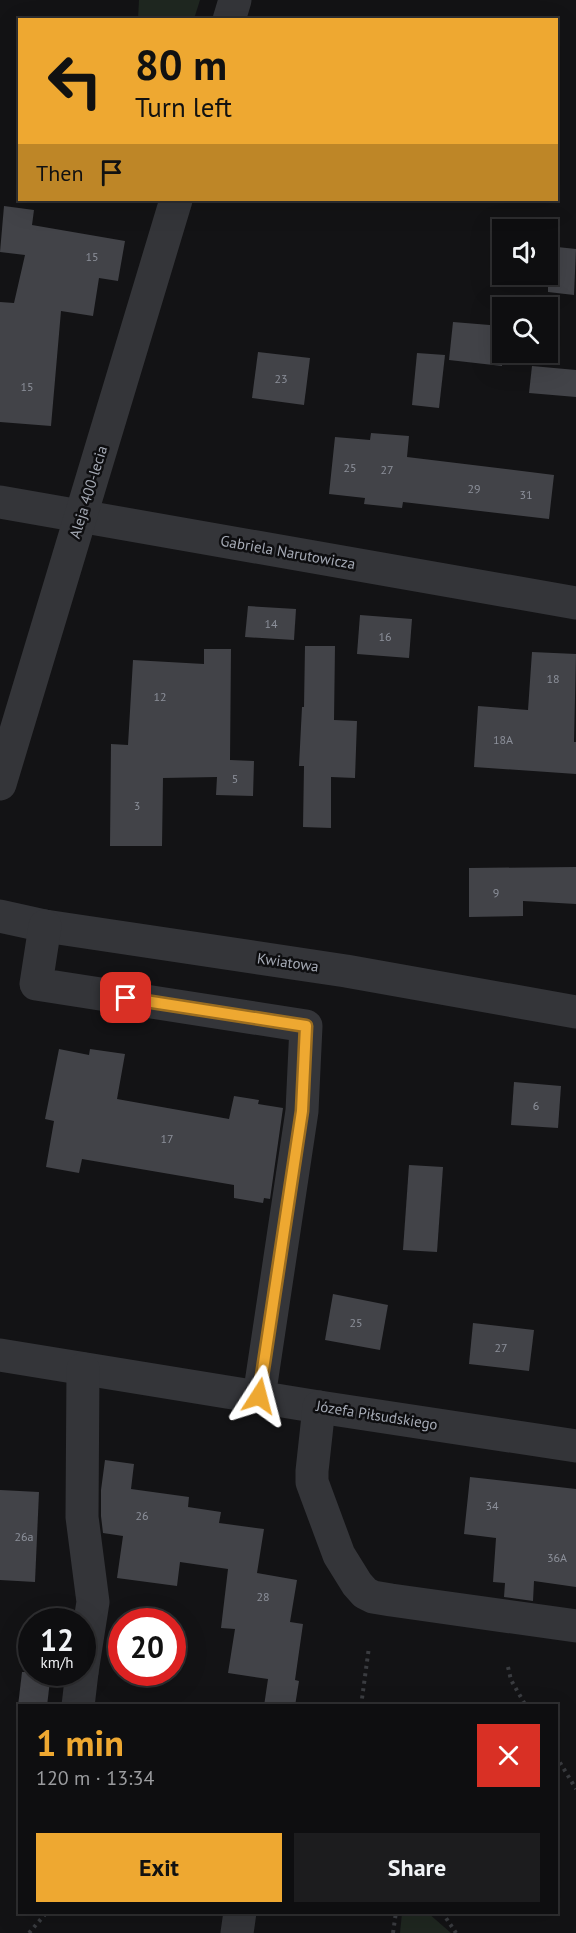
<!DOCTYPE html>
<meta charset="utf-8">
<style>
:root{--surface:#0e0e10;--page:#1c1c1e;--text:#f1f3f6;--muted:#9b9c9f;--line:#2e2e30;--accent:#eea831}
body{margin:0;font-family:"PT Sans",sans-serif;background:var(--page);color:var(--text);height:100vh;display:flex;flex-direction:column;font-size:22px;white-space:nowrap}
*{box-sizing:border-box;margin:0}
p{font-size:20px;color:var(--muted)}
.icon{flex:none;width:33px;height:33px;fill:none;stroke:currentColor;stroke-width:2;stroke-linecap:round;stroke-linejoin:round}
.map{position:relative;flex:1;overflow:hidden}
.side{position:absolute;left:18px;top:1704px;width:540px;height:210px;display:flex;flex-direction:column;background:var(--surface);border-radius:0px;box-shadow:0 6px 24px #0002,0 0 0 2px var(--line)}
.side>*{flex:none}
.guide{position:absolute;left:18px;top:18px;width:540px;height:183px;border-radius:0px;box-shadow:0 6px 24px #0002,0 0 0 2px var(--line);background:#eea831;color:#111;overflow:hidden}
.tools{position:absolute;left:492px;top:219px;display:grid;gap:12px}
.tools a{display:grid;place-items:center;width:66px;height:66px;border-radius:0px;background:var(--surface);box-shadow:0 6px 24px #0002,0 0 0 2px var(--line);font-size:30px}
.speed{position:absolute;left:18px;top:1608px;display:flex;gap:12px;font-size:30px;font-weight:700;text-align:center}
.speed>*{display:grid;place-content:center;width:78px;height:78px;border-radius:50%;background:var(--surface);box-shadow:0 6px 24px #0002,0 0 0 2px var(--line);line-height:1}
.speed small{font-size:15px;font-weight:400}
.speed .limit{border:9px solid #d22;background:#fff;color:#111}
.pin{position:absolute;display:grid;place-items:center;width:51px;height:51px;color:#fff;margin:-26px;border-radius:12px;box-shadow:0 3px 9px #0006}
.me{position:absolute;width:66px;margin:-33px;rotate:9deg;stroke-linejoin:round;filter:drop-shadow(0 0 4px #0008)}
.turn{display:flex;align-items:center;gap:21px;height:126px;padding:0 18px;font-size:27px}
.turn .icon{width:78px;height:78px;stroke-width:2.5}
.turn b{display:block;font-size:42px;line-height:51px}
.then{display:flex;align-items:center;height:57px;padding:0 18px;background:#0003;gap:12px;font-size:22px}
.round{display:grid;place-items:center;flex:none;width:63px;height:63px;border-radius:0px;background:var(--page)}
.headline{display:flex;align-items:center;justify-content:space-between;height:102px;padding:0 18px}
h1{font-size:36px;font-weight:700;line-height:45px;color:var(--accent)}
.primary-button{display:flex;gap:12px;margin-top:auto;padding:12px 18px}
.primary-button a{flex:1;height:69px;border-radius:0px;background:var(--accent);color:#111;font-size:24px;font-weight:700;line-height:69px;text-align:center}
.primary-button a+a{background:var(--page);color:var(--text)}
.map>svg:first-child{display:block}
.green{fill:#1f2720}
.building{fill:#424348}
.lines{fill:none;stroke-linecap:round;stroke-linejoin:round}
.path{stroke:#3a3c40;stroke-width:4;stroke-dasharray:3 4.5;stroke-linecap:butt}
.minor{stroke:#343539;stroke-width:33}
.route-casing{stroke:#9b6d20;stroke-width:15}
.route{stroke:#eea831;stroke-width:10}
.labels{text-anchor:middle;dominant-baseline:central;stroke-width:5;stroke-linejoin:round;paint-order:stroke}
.number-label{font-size:12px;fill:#8c909a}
.street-label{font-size:15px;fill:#a5aab5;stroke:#0e0e10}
</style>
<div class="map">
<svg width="576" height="1933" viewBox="0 0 576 1933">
<rect width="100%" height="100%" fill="#131315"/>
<g class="green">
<polygon points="139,0 200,0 194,19 138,19"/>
<polygon points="402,1913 428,1913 451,1933 400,1933"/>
</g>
<g class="building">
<polygon points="4,206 34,210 32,225 125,241 118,281 99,278 93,316 61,311 51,426 0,422 0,302 14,303 25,255 0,252"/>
<polygon points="548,246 576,249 574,295 548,292"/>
<polygon points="453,322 502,326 502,366 449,360"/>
<polygon points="258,352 310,358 304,405 252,398"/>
<polygon points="417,353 445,355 439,408 412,405"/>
<polygon points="532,366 576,370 576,397 529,393"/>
<polygon points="371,433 409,436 407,457 554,475 549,519 403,502 402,508 364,504 365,498 329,494 335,437 370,440"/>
<polygon points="248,606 296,609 294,640 245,637"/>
<polygon points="360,615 412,619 409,658 357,654"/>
<polygon points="305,646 335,646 334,720 357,721 355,778 331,777 331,828 303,827 304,766 299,766 302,707 304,707"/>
<polygon points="204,649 231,649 230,760 254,761 253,796 216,795 217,777 163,778 162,846 110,846 111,744 128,745 133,660 204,664"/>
<polygon points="532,652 576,654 574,742 576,742 576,774 474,767 478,706 528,710"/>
<polygon points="576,867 576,904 523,901 523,916 469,917 469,868"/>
<polygon points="59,1049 89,1055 90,1049 125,1054 117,1099 229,1119 234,1096 259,1100 258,1104 283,1108 270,1199 264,1198 263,1203 234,1198 234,1185 82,1159 79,1173 46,1167 54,1121 45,1119"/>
<polygon points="514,1082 561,1086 558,1128 511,1125"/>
<polygon points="409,1165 443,1167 437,1252 403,1250"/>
<polygon points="333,1294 388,1305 380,1350 325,1340"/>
<polygon points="473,1323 534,1330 529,1371 469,1364"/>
<polygon points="105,1460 134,1464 131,1489 189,1497 188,1507 221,1512 219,1523 264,1529 257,1573 297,1580 290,1622 303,1624 295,1680 299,1681 295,1706 264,1706 268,1679 228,1673 235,1629 221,1628 228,1569 180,1562 177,1586 117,1578 123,1536 103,1533 101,1516 101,1490"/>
<polygon points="470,1477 576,1489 576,1587 534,1581 533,1601 504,1597 505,1583 493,1582 496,1538 464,1534"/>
<polygon points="0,1490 39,1492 35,1582 0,1580"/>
<polygon points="22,1672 51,1672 47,1706 18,1706"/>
</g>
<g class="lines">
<g class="path">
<polyline points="508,1667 511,1680 526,1706"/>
<polyline points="361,1706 369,1647"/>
<polyline points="556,1756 576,1789"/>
<polyline points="442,1912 456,1933"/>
<polyline points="29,1933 47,1912"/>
<polyline points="393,1933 396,1912"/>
</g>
<g class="minor">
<polyline points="229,20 235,0"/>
<polyline points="0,502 576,603"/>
<polyline points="0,784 176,200"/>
<polyline points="0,916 45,926 346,971 576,1012"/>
<polyline points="45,926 36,984 306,1026 302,1111 259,1397"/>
<polyline points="0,1355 319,1407 576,1446"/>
<polyline points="319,1407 312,1471 312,1482 316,1493 339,1555 357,1584 365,1593 373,1597 391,1600 576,1626"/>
<polyline points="82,1672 93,1602 82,1517 83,1369"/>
<polyline points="78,1706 82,1672"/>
<polyline points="237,1933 240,1912"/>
</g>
</g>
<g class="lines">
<g class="route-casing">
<polyline id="route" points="126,998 306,1026 302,1111 259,1396"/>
</g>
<use href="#route" class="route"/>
</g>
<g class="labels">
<g class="number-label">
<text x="92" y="256">15</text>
<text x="281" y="378">23</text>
<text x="27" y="386">15</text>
<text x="350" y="467">25</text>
<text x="387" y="469">27</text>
<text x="474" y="488">29</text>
<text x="526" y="494">31</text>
<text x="271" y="623">14</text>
<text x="385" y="636">16</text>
<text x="553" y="678">18</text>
<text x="160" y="696">12</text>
<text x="503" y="739">18A</text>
<text x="235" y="778">5</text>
<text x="137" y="805">3</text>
<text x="496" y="892">9</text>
<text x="536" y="1105">6</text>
<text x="167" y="1138">17</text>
<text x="356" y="1322">25</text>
<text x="501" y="1347">27</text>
<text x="492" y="1505">34</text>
<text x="142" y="1515">26</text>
<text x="24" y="1536">26a</text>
<text x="557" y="1557">36A</text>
<text x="263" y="1596">28</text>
</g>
<g class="street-label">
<text transform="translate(88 492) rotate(-73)">Aleja 400-lecia</text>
<text transform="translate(288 552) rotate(10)">Gabriela Narutowicza</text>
<text transform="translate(288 962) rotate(8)">Kwiatowa</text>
<text transform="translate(377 1415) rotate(9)">Józefa Piłsudskiego</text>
</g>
</g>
</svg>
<div class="tools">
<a><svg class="icon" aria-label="sound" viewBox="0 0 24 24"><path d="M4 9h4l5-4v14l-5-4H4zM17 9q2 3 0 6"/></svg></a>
<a><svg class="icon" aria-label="search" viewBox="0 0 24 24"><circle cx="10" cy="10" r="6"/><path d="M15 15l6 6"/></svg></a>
</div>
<div class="speed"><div>12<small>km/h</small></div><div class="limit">20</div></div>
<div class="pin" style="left:126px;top:998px;background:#d93025"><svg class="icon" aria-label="arrive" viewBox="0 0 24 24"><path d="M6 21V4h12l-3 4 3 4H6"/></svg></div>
<svg class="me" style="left:259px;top:1396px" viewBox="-20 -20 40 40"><path d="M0-17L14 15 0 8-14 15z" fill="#eea831" stroke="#fff" stroke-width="4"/></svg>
<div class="guide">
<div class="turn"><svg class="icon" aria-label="left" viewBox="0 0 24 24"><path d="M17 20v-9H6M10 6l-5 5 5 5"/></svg><div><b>80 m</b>Turn left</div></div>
<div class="then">Then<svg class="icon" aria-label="arrive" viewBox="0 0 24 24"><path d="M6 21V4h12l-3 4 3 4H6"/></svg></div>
</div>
<section class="side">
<div class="headline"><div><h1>1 min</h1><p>120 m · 13:34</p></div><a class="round" style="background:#d93025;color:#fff"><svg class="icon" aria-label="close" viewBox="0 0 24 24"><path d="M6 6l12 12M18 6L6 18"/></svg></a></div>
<div class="primary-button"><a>Exit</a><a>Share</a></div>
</section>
</div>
